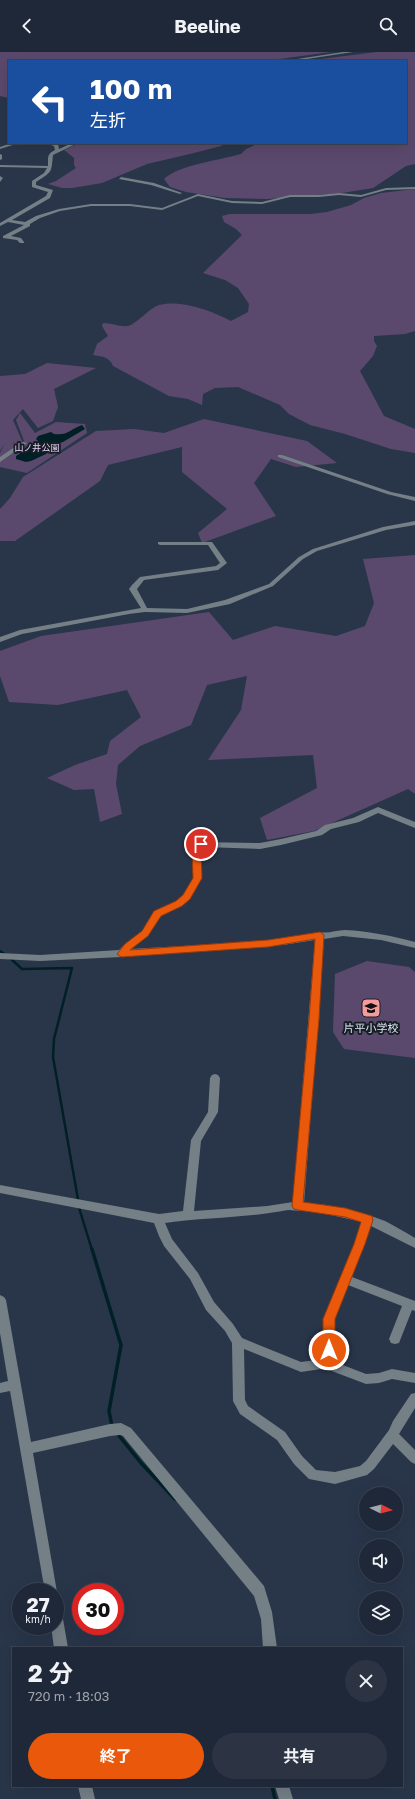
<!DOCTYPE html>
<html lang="ja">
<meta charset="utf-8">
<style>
:root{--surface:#1f2838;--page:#2c3443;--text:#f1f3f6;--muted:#a1a6ae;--line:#3c4453;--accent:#ea580c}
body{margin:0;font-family:"Golos Text","Noto Sans JP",sans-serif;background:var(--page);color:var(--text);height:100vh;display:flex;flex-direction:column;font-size:15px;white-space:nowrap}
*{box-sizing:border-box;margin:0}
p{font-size:13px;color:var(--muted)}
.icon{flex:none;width:22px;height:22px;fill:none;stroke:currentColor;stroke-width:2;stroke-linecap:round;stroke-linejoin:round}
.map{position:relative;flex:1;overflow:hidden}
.side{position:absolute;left:12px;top:1595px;width:391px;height:140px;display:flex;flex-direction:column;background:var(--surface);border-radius:0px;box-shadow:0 4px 16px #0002,0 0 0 1px var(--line)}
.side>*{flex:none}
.hud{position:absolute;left:8px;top:8px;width:399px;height:84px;border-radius:0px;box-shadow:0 4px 16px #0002,0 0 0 1px var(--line);background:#1a4fa0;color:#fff;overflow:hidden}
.needle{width:26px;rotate:96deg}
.controls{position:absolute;left:359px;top:1435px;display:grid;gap:8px}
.controls a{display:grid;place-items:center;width:44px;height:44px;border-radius:50%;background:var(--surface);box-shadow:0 4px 16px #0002,0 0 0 1px var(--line);font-size:20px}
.speed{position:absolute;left:12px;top:1531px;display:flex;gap:8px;font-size:20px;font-weight:700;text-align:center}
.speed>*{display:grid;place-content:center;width:52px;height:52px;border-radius:50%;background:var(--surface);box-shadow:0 4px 16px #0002,0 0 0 1px var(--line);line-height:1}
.speed small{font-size:10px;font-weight:400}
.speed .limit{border:6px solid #d22;background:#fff;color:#111}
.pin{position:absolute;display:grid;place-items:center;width:34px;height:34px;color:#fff;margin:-17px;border:2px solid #fff;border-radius:50%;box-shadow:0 1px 4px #0007}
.me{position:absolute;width:44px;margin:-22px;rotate:0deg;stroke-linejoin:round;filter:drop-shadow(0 0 3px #0008)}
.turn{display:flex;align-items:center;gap:14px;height:84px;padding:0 16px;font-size:18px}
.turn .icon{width:52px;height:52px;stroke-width:2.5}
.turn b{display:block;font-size:28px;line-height:34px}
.round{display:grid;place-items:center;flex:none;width:42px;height:42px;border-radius:21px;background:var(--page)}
.summary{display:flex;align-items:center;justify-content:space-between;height:68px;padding:0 16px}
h1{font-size:24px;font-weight:700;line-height:30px}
.action{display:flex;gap:8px;margin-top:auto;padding:8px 16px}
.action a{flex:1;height:46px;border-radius:24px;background:var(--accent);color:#fff;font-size:16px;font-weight:700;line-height:46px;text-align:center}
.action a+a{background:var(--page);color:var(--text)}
header{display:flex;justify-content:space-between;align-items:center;height:52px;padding:0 16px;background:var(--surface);font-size:18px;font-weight:700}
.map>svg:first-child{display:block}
.green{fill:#5b496d}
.water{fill:#002025}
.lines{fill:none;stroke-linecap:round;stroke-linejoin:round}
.stream-far1{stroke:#002025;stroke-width:2.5}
.stream{stroke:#002025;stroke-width:3.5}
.minor{fill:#747f86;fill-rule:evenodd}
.route{fill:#ea580c;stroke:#983908}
.labels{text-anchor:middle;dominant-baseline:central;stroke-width:4;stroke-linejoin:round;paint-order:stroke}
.far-park-label{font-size:9px;fill:#e5d1fa;stroke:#181e26}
.poi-label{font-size:11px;fill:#dbe4f0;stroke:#181e26}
</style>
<header><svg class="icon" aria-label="back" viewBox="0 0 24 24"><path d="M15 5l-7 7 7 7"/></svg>Beeline<svg class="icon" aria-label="search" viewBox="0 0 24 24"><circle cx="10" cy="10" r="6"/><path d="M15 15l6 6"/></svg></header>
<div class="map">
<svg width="415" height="1747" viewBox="0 0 415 1747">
<rect width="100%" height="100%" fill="#29364a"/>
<g class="green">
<polygon points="0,0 331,0 265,9 9,9 9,46 0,44"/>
<path d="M377 0H415V112L406 114 373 136 342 141 267 147 225 146 186 140 170 135 164 127C178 113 221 108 241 102L246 97 259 91H406V9H304Z"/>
<polygon points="80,91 226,91 221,94 194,101 147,112 102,131 72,136 62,136 48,132 56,129 76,116 74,113 74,106 64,98"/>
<path d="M415 137V279L405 282 374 284V289L377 294 373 304 360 319 384 364 415 377V401L391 397 345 382 310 373 289 362 280 353 238 335 215 336 203 342 202 353 188 347 169 344 113 314C110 305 101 304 93 303L97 292 108 284 102 274 103 271C111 271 120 275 128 274 137 272 149 256 159 253 180 247 213 259 231 269L248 260 249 252 238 236 225 228 203 221 242 183 236 177 224 170 222 164 230 162H310L327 160 351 153 364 146 381 141Z"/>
<polygon points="47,311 96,316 54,337 58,355 53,369 38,376 23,357 13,368 22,389 16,394 13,389 15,395 24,389 16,368 20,361 35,381 56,370 85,372 87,381 27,421 0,415 0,401 5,391 0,399 0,324 25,322"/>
<polygon points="204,367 307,389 337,411 296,415 271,407 254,431 276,464 202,491 198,481 227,457 182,420 182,395 108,413 100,429 15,489 0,489 0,457 10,446 23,425 96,379 134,377 164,381"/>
<polygon points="415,503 415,742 408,737 314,779 267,788 260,766 317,736 313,703 208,708 241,658 247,624 207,633 191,673 140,694 118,713 116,732 122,762 100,770 94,737 74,738 47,726 75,713 107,702 110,689 141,665 127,638 58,653 9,650 0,624 0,599 41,584 209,560 233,588 275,574 336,584 365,574 374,551 363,507"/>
<polygon points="367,909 409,915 415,920 415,1006 344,997 333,980 335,922"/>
</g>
<path class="water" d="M82 373 85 377 63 390 57 392 46 402 31 409 26 410 16 407V404L22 400 27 394 36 393 40 391 36 387 38 384 51 380 54 382C68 384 70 377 82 373Z"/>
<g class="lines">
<g class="stream-far1">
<polyline points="0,899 6,903"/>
<polyline points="10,906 22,917 72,916 54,987 53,1005 80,1159 92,1198"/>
</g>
<g class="stream">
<polyline points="92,1197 121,1293 109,1359 112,1374"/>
<polyline points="116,1380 141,1411 175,1447"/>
<polyline points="272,1734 275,1747"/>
</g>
<g class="minor">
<polygon points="343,0 353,0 294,9 284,9"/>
<polygon points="12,91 19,91 0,97 0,95"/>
<path d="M45 91 58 92 59 97 72 91H78L53 103C51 121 53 119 36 130V133L53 138 50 146 12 168 25 170 36 164 59 157 91 152H130L162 156 198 142 232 149 262 150 290 143H319L339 141 361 143 386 136 415 135V137L386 138 361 145 339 143 319 145H290L262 152 232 151 198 144 162 158 130 154H91L60 159 40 166 30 172V174L11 184 21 186 24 190V191H20L17 188 3 186V184L24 173 8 170 0 174V171L46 144 48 140 32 135V129L44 121 47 116 0 115V113L48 114C48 105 47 102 55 98L54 94Z"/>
<polygon points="0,102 2,103 2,107 0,108"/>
<polygon points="0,124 3,126 0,130"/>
<polygon points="121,125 154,131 182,141 180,142 151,133 119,127"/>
<polygon points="22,390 27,391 0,410 0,405"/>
<polygon points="278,403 282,403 391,440 415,445 415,449 387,442 278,405"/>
<polygon points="415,469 415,473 386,478 317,499 303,507 273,534 230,552 187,561 145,560 129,562 22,582 0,590 0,585 20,578 141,556 129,537 132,533 140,525 216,514 220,511 208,493 160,493 158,492 158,490 212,490 227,511 218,518 144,528 137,537 147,556 187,557 225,548 269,532 299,505 313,497 383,475"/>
<path d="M378 755 415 770V776L378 761 359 770 331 777 322 783 281 793 260 797 204 795 201 799 202 826 190 847 182 854 161 864 148 883 130 897 236 891 283 887 316 882 320 880C328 882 336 878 345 878 369 879 392 884 415 890V896L381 888 343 884 324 887 304 1151C331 1152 360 1159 385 1169 395 1174 405 1180 415 1186V1196L371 1174 352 1225 415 1249V1259L412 1258 399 1291 395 1292 391 1291 389 1287 402 1254 348 1233 335 1267V1310L366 1322 379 1321 392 1317 415 1321V1331L392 1327 379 1331 366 1332 329 1318 321 1317 301 1320 244 1297 245 1348 248 1354 285 1380 302 1404 316 1418 335 1420 360 1414 366 1409 389 1378 393 1369 411 1342 415 1341V1356L399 1382 415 1398V1412L411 1410 393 1392 374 1417 367 1423 335 1432 309 1427 294 1412 277 1388 240 1362 233 1349 232 1291 225 1279 206 1258 190 1227 164 1194 159 1184 154 1171 0 1141V1133L159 1162 183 1159 191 1088 208 1060 210 1026 212 1023 215 1022 218 1023 220 1026 218 1060 201 1089 194 1159 267 1154 293 1150 315 888 283 893 121 905 40 909 0 907V901L40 903 119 898 125 892 142 879 155 860 176 850 184 843 194 826 193 799 199 790 260 791 281 787 316 779 325 773 353 766ZM288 1158 318 1160 362 1170 355 1192 323 1267V1307L301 1310 242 1286 233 1272 214 1250 198 1221 172 1187 165 1171C206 1165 247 1166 288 1158Z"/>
<polygon points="0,1243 4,1245 6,1248 31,1390 110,1372 121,1371 131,1376 264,1534 272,1560 277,1596 263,1596 261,1567 254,1544 123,1384 120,1383 110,1384 33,1401 57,1540 55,1545 55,1540 45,1540 10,1339 0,1341 0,1331 8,1329 0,1281"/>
<polygon points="55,1554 60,1556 62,1561 68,1596 54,1596 51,1574 55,1574"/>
<polygon points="78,1734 92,1734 95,1747 81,1747"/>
<polygon points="275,1734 289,1734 293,1747 279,1747"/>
</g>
</g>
<polygon class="route" points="201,789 206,792 201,799 202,826 190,847 182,854 161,864 148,884 130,898 268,888 320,880 324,883 319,967 303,1150 345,1156 372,1164 373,1168 365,1192 335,1267 335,1298 333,1301 329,1303 325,1301 323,1298 323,1267 354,1192 361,1170 345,1165 298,1158 294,1157 292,1154 309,967 315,887 268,895 121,905 117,902 125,892 142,879 154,859 176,849 183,843 193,826 192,799 198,790"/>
<defs>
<g id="school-square" transform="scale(1)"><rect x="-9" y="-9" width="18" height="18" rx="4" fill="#f59b9b" stroke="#181e26"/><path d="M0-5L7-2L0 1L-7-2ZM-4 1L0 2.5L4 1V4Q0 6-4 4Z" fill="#111"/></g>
</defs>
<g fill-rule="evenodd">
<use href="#school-square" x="371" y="956"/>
</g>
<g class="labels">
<g class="far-park-label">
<text x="37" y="395">山ノ井公園</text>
</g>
<g class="poi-label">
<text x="371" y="975">片平小学校</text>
</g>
</g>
</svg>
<div class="controls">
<a><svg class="needle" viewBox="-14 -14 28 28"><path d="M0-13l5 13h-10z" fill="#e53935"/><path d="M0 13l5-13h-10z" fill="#a1a6ae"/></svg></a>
<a><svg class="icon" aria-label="sound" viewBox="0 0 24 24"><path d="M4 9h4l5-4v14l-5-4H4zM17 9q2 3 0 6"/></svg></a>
<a><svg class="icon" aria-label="layers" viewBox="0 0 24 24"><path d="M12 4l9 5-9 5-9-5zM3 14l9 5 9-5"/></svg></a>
</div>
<div class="speed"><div>27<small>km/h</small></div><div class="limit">30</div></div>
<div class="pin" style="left:201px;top:792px;background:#d93025"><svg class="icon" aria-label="arrive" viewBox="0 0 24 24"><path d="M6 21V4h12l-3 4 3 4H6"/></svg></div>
<svg class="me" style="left:329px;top:1298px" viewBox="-20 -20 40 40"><circle r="17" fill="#ea580c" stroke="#fff" stroke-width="3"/><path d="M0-11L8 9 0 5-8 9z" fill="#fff"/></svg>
<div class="hud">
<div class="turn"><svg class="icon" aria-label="left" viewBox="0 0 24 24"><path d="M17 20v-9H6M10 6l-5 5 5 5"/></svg><div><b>100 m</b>左折</div></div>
</div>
<section class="side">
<div class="summary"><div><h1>2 分</h1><p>720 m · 18:03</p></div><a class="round"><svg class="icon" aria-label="close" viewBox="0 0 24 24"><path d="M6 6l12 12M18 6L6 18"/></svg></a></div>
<div class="action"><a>終了</a><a>共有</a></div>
</section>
</div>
